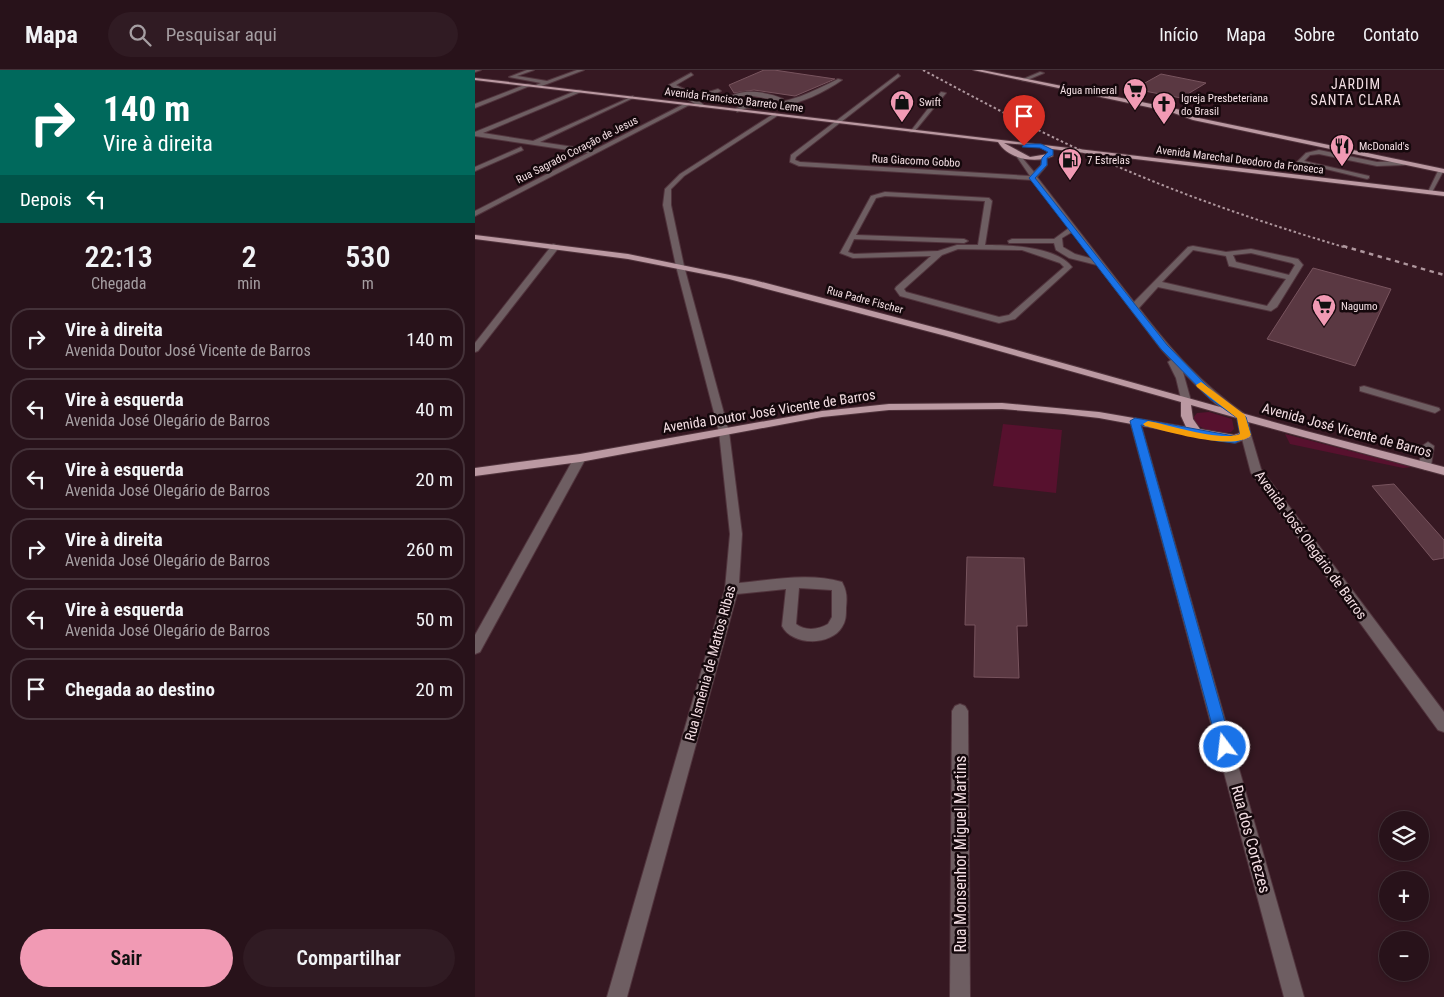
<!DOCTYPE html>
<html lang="pt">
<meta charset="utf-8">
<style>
:root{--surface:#28121a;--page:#301b23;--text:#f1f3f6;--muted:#a59ea2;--line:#443239;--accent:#f19ab4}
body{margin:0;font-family:"Roboto Condensed",sans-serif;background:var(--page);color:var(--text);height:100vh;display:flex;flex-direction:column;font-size:19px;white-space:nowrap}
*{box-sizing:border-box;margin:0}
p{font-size:16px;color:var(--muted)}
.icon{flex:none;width:28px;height:28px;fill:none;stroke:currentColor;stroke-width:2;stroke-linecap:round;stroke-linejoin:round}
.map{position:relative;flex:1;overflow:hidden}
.details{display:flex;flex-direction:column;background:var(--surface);width:475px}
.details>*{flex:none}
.banner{background:#00695c;color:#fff;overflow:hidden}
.buttons{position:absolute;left:904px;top:741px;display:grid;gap:10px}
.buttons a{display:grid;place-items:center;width:50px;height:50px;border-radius:50%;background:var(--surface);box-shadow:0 2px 8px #0003,0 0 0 1px var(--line);font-size:25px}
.pin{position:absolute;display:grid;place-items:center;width:42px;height:42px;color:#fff;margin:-51px -21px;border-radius:50% 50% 50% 0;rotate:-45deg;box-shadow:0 0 5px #0007}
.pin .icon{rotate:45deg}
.me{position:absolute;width:55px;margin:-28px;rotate:345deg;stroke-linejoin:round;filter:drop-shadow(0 0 4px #0008)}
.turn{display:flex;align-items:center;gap:18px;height:105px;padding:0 20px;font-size:22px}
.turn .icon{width:65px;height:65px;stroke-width:2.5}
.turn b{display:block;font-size:35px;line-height:42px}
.then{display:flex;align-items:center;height:48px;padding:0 20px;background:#0003;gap:10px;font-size:19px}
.eta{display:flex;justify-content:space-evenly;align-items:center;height:85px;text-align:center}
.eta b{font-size:30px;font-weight:600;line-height:35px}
.primary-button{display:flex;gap:10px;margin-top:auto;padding:10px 20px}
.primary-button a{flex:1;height:58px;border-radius:30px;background:var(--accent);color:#111;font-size:20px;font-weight:600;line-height:58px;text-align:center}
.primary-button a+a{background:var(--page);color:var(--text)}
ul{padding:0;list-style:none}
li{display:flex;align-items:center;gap:15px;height:62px;margin:0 10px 8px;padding:0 10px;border:2px solid var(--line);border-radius:20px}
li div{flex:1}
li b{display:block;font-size:19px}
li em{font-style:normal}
header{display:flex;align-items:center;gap:30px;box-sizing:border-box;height:70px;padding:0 25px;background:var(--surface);border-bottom:1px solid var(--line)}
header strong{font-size:24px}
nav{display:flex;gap:28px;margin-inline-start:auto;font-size:18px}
.search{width:350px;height:45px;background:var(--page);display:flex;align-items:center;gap:12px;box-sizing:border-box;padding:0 18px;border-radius:28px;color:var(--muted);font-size:19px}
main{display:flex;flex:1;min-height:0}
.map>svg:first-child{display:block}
.green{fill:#57112e}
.building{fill:#5a3842;stroke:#78545e}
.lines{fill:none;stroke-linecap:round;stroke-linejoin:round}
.minor-casing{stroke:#51343d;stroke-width:2}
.major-casing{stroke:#51343d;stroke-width:2}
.minor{fill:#6e5e62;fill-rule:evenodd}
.major{fill:#bb99a2;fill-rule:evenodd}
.rail-far1{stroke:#ae969d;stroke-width:2;stroke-dasharray:2.5 2.5;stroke-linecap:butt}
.rail{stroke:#ae969d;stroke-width:2.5;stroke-dasharray:4.5 4.5;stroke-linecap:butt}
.route{fill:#1a73e8;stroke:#114b97}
.slow{fill:#f59e0b}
.labels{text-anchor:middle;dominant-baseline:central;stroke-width:5;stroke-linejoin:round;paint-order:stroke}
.far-poi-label{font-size:11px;fill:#f4dfe4;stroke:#15080c;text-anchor:start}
.far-street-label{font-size:11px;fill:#f4dfe4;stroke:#15080c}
.far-quarter-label{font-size:14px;letter-spacing:1px;fill:#f4dfe4;stroke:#15080c}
.street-label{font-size:14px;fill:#f4dfe4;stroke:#15080c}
.near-street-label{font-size:16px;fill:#f4dfe4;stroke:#15080c}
</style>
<header>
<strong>Mapa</strong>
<div class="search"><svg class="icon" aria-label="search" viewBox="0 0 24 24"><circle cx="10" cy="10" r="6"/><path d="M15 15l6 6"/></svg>Pesquisar aqui</div>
<nav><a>Início</a><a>Mapa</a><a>Sobre</a><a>Contato</a></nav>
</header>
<main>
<section class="details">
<div class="banner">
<div class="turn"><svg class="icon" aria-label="right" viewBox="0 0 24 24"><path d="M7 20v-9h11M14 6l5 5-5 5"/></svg><div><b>140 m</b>Vire à direita</div></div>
<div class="then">Depois<svg class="icon" aria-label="left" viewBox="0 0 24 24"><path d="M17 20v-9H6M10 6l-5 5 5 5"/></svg></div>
</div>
<div class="eta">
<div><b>22:13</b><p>Chegada</p></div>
<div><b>2</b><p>min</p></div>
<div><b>530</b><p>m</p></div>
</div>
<ul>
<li><svg class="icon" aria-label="right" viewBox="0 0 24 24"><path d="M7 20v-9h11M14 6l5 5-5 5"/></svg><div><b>Vire à direita</b><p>Avenida Doutor José Vicente de Barros</p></div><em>140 m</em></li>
<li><svg class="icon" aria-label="left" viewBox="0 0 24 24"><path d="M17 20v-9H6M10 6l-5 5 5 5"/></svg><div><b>Vire à esquerda</b><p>Avenida José Olegário de Barros</p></div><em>40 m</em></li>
<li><svg class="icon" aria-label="left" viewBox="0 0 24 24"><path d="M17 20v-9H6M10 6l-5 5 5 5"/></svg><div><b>Vire à esquerda</b><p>Avenida José Olegário de Barros</p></div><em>20 m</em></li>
<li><svg class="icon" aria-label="right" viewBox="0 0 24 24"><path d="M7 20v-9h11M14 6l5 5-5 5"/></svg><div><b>Vire à direita</b><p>Avenida José Olegário de Barros</p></div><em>260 m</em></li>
<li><svg class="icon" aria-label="left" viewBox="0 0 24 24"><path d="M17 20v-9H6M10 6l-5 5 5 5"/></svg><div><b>Vire à esquerda</b><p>Avenida José Olegário de Barros</p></div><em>50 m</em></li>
<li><svg class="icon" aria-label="arrive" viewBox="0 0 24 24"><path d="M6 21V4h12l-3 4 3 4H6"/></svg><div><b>Chegada ao destino</b></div><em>20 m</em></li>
</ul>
<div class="primary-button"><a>Sair</a><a>Compartilhar</a></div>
</section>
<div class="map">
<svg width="969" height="927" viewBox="0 0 969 927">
<rect width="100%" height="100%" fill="#361822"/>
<g class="green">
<path d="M734 342 757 349 759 359 756 362C744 365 722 360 718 348L722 343Z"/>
<polygon points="528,354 587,360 581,423 518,416"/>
<polygon points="810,364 937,397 928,398 815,374"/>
</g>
<g class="building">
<polygon points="289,0 299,0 360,9 320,26 279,20 259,23 254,15"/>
<polygon points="686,4 731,13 706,28 659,19"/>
<polygon points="838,198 916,219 880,296 792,269"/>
<polygon points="919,414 969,470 969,488 958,490 897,416"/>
<polygon points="492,487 549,488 552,556 542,556 544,608 499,607 500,555 490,555"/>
</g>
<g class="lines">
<g class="minor-casing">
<g id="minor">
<polygon points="0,0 6,0 0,2"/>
<polygon points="52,0 59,0 42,6 72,11 102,0 109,0 64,17 61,15 66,13 34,7"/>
<polygon points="565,2 569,3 550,11 546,10"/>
<path d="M216 3 218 5 201 15C218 24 224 26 243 19L246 21 230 28 217 26 229 35V37H225L212 29 211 25 194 15Z"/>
<path d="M423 4 425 6 321 87 320 90 325 92 555 106 540 84H544L559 102 566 95 567 87H571L572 95 562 107 659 232 713 177 718 176 751 182 776 179 823 189 828 195 802 237 796 241 683 217 664 238C697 281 726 314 771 345V349C755 353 719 313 708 302L716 331 715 333H707L701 308 693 292 696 290 686 279 622 195 594 188 581 180 579 173H534L533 171 537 169H579L594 158 558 110 324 96 315 92 316 85ZM597 162 618 189 600 184 588 177 587 168ZM718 180 751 186 754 196 811 209 792 236 687 212ZM776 183 817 193 820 195 814 205 761 192 758 185Z"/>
<path d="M363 9 367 10C350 22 325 34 303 37 284 39 282 33 262 42L260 39 270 34 252 29C265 17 293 22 308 29L305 31 272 25 259 28C305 39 322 29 363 9Z"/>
<polygon points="52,14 57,15 0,38 0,34"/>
<polygon points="103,20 108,21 8,63 58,71 158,26 158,28 65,72 119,80 211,33 216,34 0,146 0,141 113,83 0,66 0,62"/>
<polygon points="466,22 471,23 439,62 435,62"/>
<path d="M300 43 302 46 209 106 196 119V135L209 196 254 362 267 464 264 513C297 510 334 502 367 512 372 521 372 528 371 538 371 545 371 551 367 557 356 576 317 576 307 556L311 519 262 524 152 927H132L250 519 255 464 244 362 201 196 188 135 190 119 205 104ZM324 518 357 520V547L353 554C343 560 330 561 321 554Z"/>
<polygon points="46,77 48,80 0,101 0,97"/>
<polygon points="844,80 902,92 929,91 932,93 929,95 902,96 844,84 835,85 829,91 894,106 894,108 892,109 822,92 831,83"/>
<polygon points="964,99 969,100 956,124 952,124"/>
<path d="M410 122 514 128 517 131 510 175C534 175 582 177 597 197L540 249 524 253 425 226 420 219 421 217 456 186 378 188 365 183 396 126ZM410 126 510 131 503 175H482L463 181 379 184 373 182 379 169 489 173 493 171 489 169 381 165 401 128ZM483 179 547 180 585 193 589 197 534 245 524 247 431 222 429 219 467 185Z"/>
<polygon points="78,174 85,176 3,281 0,282 0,273"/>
<polygon points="889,316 964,338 965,340 960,343 885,321 885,317"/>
<polygon points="660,348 665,351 829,927 809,927 655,351"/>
<polygon points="771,361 776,365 786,399 969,642 969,662 963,660 776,403 766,365"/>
<polygon points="953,372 959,376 956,396 950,400 944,396 947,376"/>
<polygon points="105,384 111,388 5,582 0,584 0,565 99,388"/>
<polygon points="485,634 490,636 493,641 495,927 475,927 477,641 480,636"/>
</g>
</g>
<g class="major-casing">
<g id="major">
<polygon points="498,0 507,0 706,40 708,43 719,47 969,99 969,103 718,50 696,42"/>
<path d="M0 8 969 122V126L577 79 578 86C560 94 533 89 523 72L0 10ZM529 73 563 76 571 80 573 84 555 87Z"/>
<path d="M0 165 153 184 279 210 477 262 831 361 969 397V405L773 352 776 365 775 367 760 373 624 348 589 344 527 339 414 340 347 347 105 392 0 406V398L105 384 347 341 414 334 527 333 624 342 711 357 706 346V332L471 266 254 209 153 189 0 169ZM716 335 762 348 765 363 759 365 725 359 718 349Z"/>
</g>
</g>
<use href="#minor" class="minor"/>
<use href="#major" class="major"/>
<path class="rail-far1" d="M448 0C515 36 583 72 653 101 724 131 798 156 872 178"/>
<polyline class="rail" points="868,176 969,205"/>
</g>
<polygon class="route" points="549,74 566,74 578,80 578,85 572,88 572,95 560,108 692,275 740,324 771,347 776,365 760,373 742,371 666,355 757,677 755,682 750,684 745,682 743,677 655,351 660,348 759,366 765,364 762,348 734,328 686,279 554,108 566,95 567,88 573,82 565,78 547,77"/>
<path class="slow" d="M726 312 770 345 776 365C760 382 691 361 670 356L668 354 673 351C695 355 746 372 765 364L762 348 722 317 721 315Z"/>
<defs>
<g id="supermarket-pin" transform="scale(1.25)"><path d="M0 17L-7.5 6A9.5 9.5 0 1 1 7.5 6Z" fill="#f19ab4" stroke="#15080c"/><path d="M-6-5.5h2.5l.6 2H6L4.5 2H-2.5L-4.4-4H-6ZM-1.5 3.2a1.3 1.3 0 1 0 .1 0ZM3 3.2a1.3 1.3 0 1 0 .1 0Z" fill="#111"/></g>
<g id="shop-pin" transform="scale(1.25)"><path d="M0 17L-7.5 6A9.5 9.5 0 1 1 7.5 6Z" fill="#f19ab4" stroke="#15080c"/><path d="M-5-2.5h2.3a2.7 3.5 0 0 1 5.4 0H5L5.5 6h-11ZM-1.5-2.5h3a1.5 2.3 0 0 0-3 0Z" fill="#111"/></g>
<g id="church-pin" transform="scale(1.25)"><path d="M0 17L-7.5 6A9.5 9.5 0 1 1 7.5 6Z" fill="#f19ab4" stroke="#15080c"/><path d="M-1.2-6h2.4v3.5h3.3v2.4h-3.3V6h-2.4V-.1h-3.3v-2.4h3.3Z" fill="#111"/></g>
<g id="restaurant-pin" transform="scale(1.25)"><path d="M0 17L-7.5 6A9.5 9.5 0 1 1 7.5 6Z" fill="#f19ab4" stroke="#15080c"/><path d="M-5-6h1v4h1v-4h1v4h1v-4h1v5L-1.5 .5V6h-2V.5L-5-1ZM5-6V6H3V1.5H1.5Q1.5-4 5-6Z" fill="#111"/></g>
<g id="fuel-pin" transform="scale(1.25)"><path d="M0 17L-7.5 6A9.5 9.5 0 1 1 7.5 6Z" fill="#f19ab4" stroke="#15080c"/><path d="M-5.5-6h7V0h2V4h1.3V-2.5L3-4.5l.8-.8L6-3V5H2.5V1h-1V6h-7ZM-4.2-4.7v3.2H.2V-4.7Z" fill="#111"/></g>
</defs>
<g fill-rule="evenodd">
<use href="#supermarket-pin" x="660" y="20"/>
<use href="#shop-pin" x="427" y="32"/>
<use href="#church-pin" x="689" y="34"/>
<use href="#restaurant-pin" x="867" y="76"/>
<use href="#fuel-pin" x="595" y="90"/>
<use href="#supermarket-pin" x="849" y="236"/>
</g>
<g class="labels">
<g class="far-poi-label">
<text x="642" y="20" text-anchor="end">Água mineral</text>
<text x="706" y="28">Igreja Presbeteriana<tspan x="706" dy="13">do Brasil</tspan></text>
<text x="444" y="32">Swift</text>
<text x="884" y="76">McDonald's</text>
<text x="612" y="90">7 Estrelas</text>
<text x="866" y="236">Nagumo</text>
</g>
<g class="far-street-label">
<text transform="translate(259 30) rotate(7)">Avenida Francisco Barreto Leme</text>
<text transform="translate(102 80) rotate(-27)">Rua Sagrado Coração de Jesus</text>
<text transform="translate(765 90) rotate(7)">Avenida Marechal Deodoro da Fonseca</text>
<text transform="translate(441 91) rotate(3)">Rua Giacomo Gobbo</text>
<text transform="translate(390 230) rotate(15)">Rua Padre Fischer</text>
</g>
<g class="far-quarter-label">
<text x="881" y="14">JARDIM<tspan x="881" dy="16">SANTA CLARA</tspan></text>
</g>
<g class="street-label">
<text transform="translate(294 341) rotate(-9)">Avenida Doutor José Vicente de Barros</text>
<text transform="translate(872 360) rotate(15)">Avenida José Vicente de Barros</text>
<text transform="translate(836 475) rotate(54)">Avenida José Olegário de Barros</text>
<text transform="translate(235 593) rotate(-75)">Rua Ismênia de Mattos Ribas</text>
</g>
<g class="near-street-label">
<text transform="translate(776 769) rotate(75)">Rua dos Cortezes</text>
<text transform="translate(485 784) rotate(-90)">Rua Monsenhor Miguel Martins</text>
</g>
</g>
</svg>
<div class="buttons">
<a><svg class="icon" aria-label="layers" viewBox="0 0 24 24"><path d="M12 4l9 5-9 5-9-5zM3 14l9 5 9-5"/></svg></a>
<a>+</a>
<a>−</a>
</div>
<div class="pin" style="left:549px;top:76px;background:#d93025"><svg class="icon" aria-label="arrive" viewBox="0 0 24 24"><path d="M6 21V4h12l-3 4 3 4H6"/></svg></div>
<svg class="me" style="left:750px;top:677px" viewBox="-20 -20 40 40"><circle r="17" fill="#1a73e8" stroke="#fff" stroke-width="3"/><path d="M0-11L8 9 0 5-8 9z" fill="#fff"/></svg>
</div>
</main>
